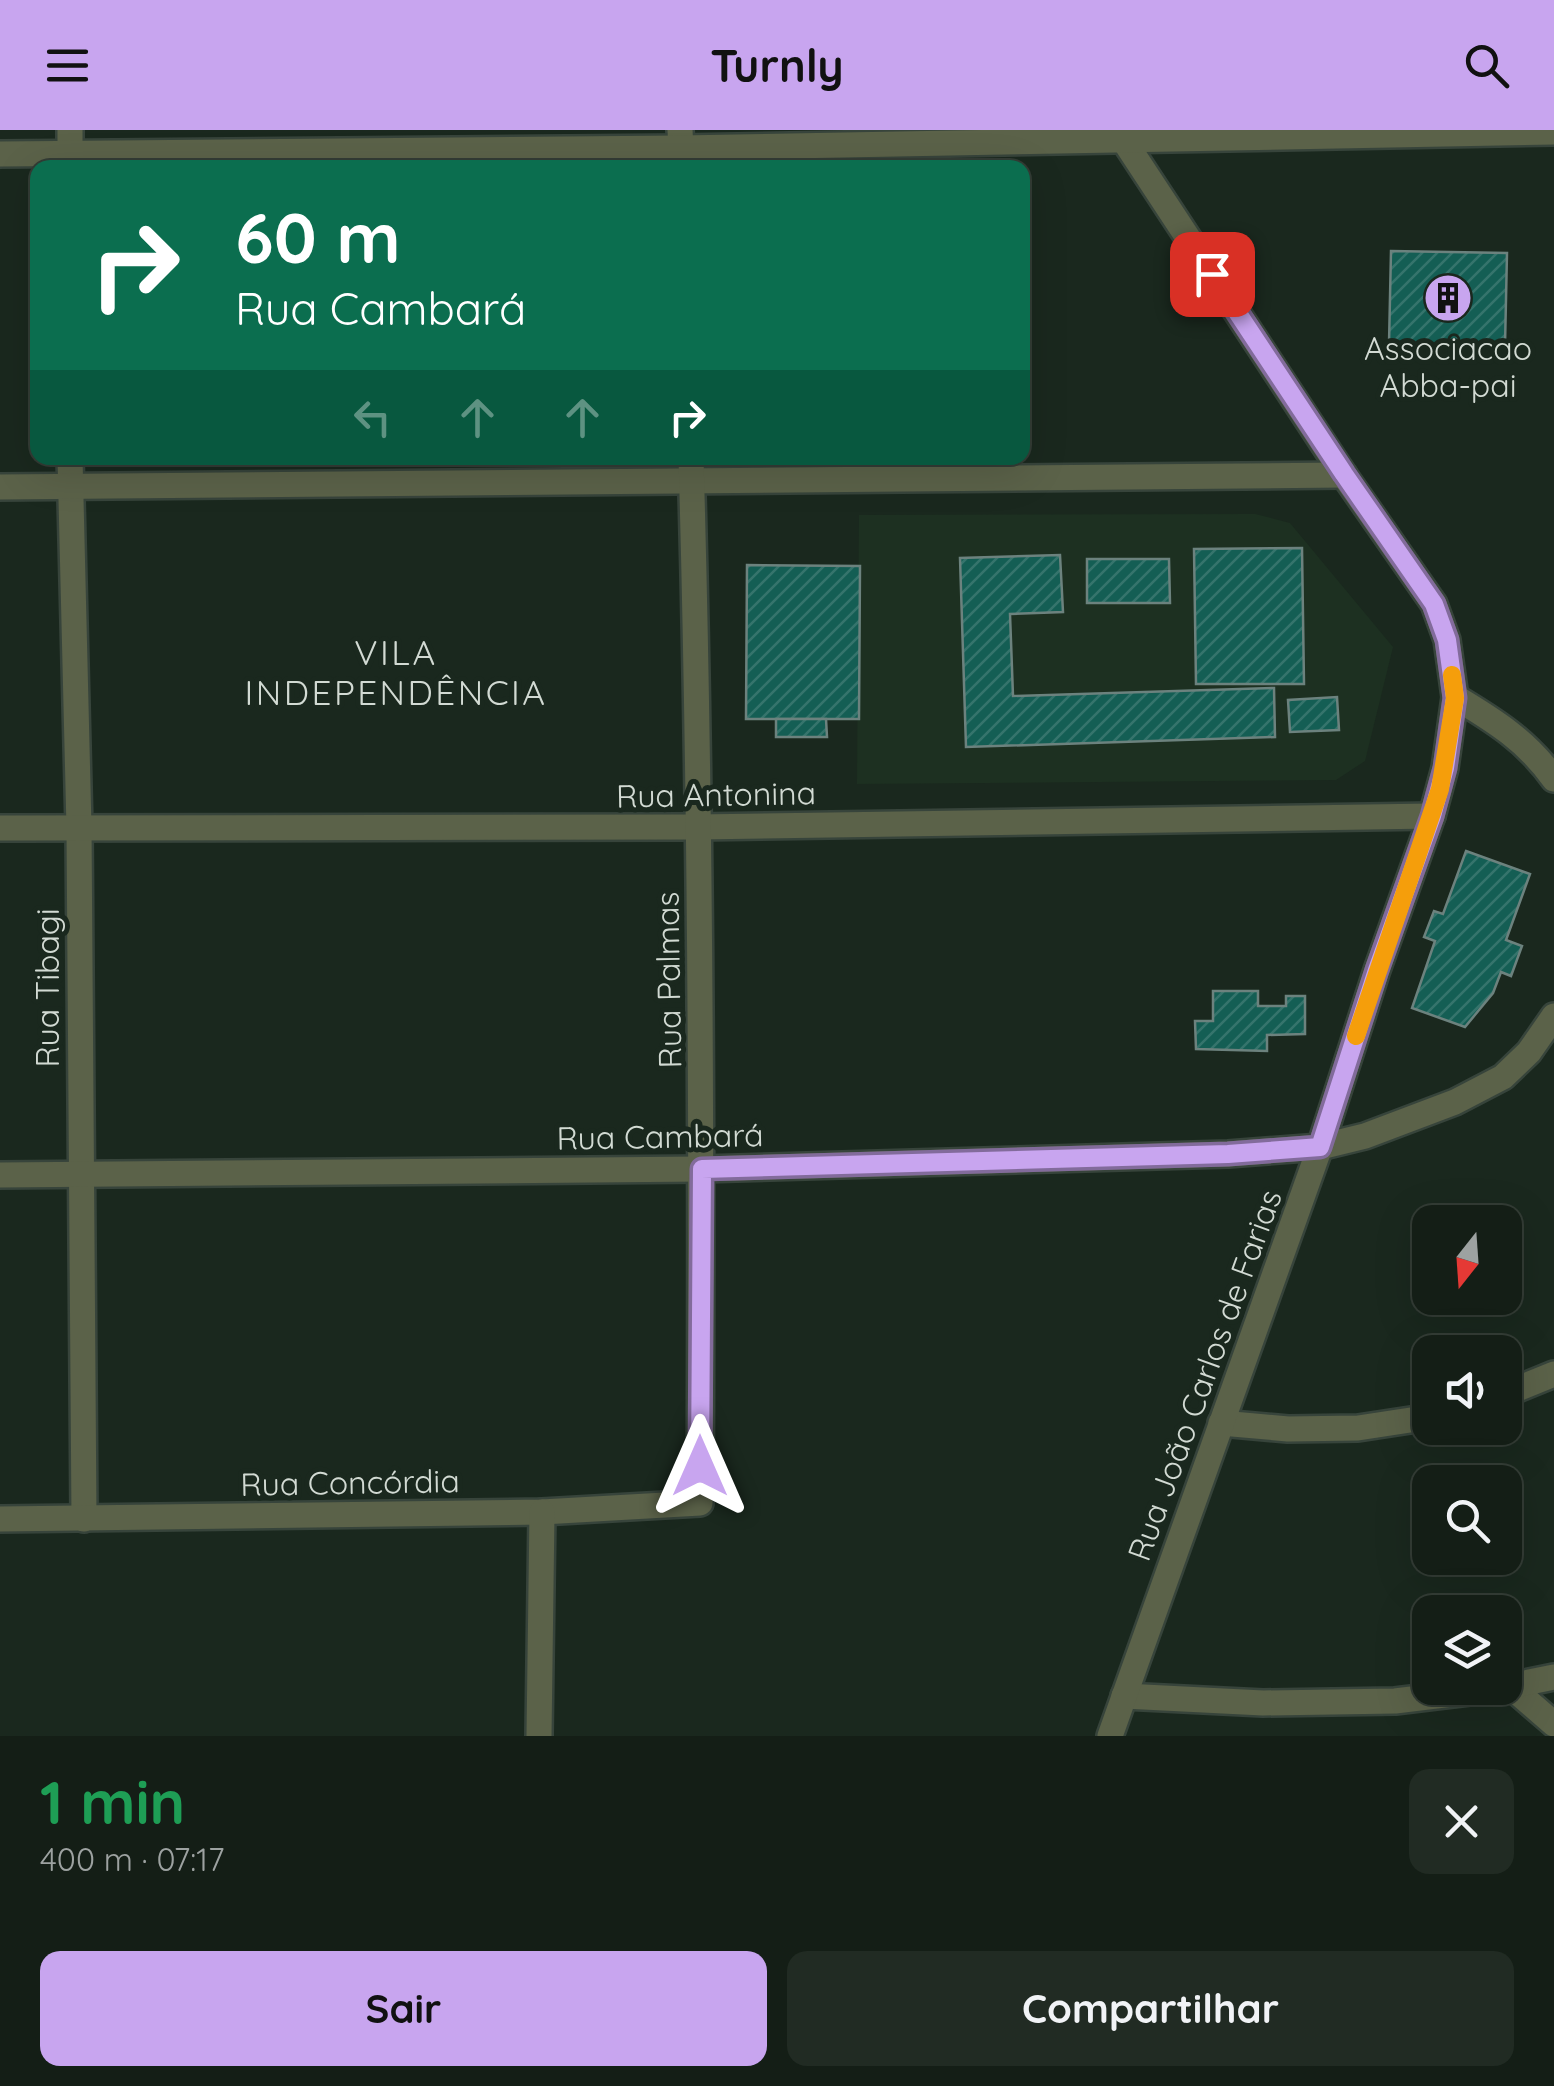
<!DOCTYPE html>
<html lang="pt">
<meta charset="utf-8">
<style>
:root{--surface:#141e16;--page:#212b23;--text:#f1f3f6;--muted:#9da2a1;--line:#333c35;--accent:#c8a5ef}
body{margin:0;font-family:Quicksand,sans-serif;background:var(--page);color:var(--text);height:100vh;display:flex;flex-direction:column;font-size:38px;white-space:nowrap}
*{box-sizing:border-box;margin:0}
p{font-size:32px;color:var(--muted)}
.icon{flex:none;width:55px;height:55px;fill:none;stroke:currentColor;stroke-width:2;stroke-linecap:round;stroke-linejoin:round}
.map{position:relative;height:1606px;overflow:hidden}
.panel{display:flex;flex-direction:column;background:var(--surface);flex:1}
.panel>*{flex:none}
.banner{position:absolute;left:30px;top:30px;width:1000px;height:305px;border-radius:20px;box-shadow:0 10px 40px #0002,0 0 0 2px var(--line);background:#0b6e4f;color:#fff;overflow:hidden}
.needle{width:65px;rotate:197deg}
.fabs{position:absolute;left:1412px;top:1075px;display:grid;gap:20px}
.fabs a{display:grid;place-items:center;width:110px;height:110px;border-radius:20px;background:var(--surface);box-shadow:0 10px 40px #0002,0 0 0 2px var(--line);font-size:50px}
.pin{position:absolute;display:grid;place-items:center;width:85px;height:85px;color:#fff;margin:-42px;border-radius:20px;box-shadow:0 5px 15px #0006}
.me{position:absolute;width:110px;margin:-55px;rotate:0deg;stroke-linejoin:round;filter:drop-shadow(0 0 8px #0008)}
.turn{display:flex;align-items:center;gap:35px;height:210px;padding:0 40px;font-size:45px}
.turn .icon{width:130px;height:130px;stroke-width:2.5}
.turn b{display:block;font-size:70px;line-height:85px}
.lanes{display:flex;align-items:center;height:95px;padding:0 40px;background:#0003;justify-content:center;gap:50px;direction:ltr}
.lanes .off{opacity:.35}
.round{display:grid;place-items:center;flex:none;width:105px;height:105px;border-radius:20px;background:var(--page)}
.overview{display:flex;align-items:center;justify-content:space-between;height:170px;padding:0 40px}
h1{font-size:60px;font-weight:800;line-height:75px;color:#1e9e55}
.primary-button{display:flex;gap:20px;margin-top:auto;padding:20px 40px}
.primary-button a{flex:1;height:115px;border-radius:20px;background:var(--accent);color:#111;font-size:40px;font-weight:800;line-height:115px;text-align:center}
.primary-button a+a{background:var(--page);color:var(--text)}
header{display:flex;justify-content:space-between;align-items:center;height:130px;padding:0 40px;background:var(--accent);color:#111;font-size:45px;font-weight:800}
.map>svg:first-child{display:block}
.built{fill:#1d3021}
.building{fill:url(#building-hatch);stroke:#6c827e;stroke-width:2.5}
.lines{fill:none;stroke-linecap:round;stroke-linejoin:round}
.minor-casing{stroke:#37443b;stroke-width:30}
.tertiary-casing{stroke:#37443b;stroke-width:30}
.minor{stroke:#5b6249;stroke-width:25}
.tertiary{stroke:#5b6249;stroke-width:25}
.route-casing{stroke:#826b9b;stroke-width:25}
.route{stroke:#c8a5ef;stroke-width:18}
.slow{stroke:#f59e0b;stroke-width:18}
.labels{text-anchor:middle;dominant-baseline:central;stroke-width:10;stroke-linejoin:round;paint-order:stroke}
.poi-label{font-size:32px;fill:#d2dad3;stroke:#1a281e}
.street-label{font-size:32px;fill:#d2dad3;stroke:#1a281e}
.neighbourhood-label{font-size:35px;letter-spacing:2.5px;fill:#d2dad3;stroke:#1a281e}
</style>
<header><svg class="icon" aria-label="menu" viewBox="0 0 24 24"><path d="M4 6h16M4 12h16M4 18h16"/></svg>Turnly<svg class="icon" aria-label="search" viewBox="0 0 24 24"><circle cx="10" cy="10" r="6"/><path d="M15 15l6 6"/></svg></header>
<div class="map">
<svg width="1554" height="1606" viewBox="0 0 1554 1606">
<defs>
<pattern id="building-hatch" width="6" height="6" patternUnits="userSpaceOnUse" patternTransform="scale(2.5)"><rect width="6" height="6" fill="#145e54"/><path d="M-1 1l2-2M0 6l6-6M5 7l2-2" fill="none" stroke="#35746c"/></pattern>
</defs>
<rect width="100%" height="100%" fill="#1a281e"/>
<polygon class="built" points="1255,384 1290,393 1393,517 1365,631 1336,650 857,654 859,385"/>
<g class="building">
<polygon points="1391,121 1507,123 1505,216 1389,214"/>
<polygon points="1302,418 1304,554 1196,554 1194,419"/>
<polygon points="1060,425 1063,482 1010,484 1013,566 1274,558 1275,607 966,617 960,428"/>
<polygon points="1087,429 1169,429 1170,473 1087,473"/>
<polygon points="747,435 860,436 859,589 746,589"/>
<polygon points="1337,567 1339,600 1290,602 1288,570"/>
<polygon points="776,589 826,589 827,607 776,607"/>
<polygon points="1466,721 1530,744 1506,810 1522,816 1511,846 1501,842 1493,863 1465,897 1412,878 1435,811 1424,807 1434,781 1443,784"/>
<polygon points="1213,861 1258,861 1258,876 1286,876 1286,866 1305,866 1305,904 1267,905 1267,921 1196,919 1195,891 1213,891"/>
</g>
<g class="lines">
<g class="minor-casing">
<g id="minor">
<polyline points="680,0 682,38"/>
<polyline points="70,38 70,0"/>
<polyline points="70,328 79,698 84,1389"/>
<polyline points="0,357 1344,345"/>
<path d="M1455 567C1495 591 1527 611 1554 649"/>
<polyline points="0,698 698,697 1432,686"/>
<polyline points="0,1045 702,1039 1228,1024 1320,1017 1365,1006 1455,972 1503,947 1529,922 1554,886"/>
<polyline points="1505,1264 1554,1244"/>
<polyline points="1221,1293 1288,1299 1358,1298 1430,1287"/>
<path d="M0 1389 542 1382 700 1373C702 1024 701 676 691 328"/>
<polyline points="1510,1556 1554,1594"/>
<polyline points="1505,1557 1554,1547"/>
<polyline points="1124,1566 1263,1573 1395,1571 1502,1558"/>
<polyline points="539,1606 542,1382"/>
<polyline points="1110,1606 1320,1017 1377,840 1432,686 1445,638 1455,567 1447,510 1434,474 1344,345 1117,0"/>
</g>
</g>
<g class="tertiary-casing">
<polyline id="tertiary" points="0,24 681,18 1554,2"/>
</g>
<use href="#minor" class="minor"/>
<use href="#tertiary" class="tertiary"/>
</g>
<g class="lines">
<g class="route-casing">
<polyline id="route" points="700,1336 702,1039 1228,1024 1320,1017 1377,840 1432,686 1445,638 1455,568 1447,510 1434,474 1344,344 1212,144"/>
</g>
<use href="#route" class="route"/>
<polyline class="slow" points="1356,906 1440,659 1455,568 1452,545"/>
</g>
<defs>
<g id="building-disc" transform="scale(2.5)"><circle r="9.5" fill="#c8a5ef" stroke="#1a281e"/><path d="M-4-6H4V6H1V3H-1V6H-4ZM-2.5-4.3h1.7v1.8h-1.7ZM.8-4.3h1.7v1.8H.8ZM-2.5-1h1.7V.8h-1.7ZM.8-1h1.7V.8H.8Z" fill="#111"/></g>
</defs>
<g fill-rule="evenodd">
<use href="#building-disc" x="1448" y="168"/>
</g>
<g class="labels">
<g class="poi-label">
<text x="1448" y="218">Associacao<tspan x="1448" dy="37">Abba-pai</tspan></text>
</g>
<g class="street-label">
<text transform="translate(716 664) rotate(-1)">Rua Antonina</text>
<text transform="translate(668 850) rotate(-91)">Rua Palmas</text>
<text transform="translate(47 858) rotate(-90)">Rua Tibagi</text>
<text transform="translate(660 1006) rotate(-1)">Rua Cambará</text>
<text transform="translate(1204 1245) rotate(-70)">Rua João Carlos de Farias</text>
<text transform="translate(350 1352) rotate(-1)">Rua Concórdia</text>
</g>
<g class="neighbourhood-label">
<text x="396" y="522">VILA<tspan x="396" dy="40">INDEPENDÊNCIA</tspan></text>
</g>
</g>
</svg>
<div class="fabs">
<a><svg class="needle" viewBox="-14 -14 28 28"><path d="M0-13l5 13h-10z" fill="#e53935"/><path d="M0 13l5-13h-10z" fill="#9da2a1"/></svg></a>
<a><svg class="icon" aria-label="sound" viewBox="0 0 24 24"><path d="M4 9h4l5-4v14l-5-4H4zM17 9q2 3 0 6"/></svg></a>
<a><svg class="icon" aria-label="search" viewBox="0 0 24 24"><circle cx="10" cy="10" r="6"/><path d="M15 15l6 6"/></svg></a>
<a><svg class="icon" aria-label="layers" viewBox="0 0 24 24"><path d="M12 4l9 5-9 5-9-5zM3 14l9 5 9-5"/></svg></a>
</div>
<div class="pin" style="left:1212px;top:144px;background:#d93025"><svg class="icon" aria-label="arrive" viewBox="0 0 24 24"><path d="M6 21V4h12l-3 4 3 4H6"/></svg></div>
<svg class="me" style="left:700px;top:1336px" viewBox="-20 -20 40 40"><path d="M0-17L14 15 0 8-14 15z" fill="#c8a5ef" stroke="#fff" stroke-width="4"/></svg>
<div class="banner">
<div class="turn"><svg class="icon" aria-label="right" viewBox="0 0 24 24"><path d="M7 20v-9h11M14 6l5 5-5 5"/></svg><div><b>60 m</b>Rua Cambará</div></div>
<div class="lanes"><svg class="icon off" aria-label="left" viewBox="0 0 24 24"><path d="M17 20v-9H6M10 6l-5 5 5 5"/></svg><svg class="icon off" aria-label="ahead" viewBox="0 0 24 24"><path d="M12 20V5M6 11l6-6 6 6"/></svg><svg class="icon off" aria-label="ahead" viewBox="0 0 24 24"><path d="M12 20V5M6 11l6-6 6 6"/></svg><svg class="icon" aria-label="right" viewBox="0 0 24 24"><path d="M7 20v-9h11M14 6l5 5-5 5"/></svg></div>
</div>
</div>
<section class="panel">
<div class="overview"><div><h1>1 min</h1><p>400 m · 07:17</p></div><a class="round"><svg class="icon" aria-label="close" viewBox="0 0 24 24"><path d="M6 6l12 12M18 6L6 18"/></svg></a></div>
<div class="primary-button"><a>Sair</a><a>Compartilhar</a></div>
</section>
